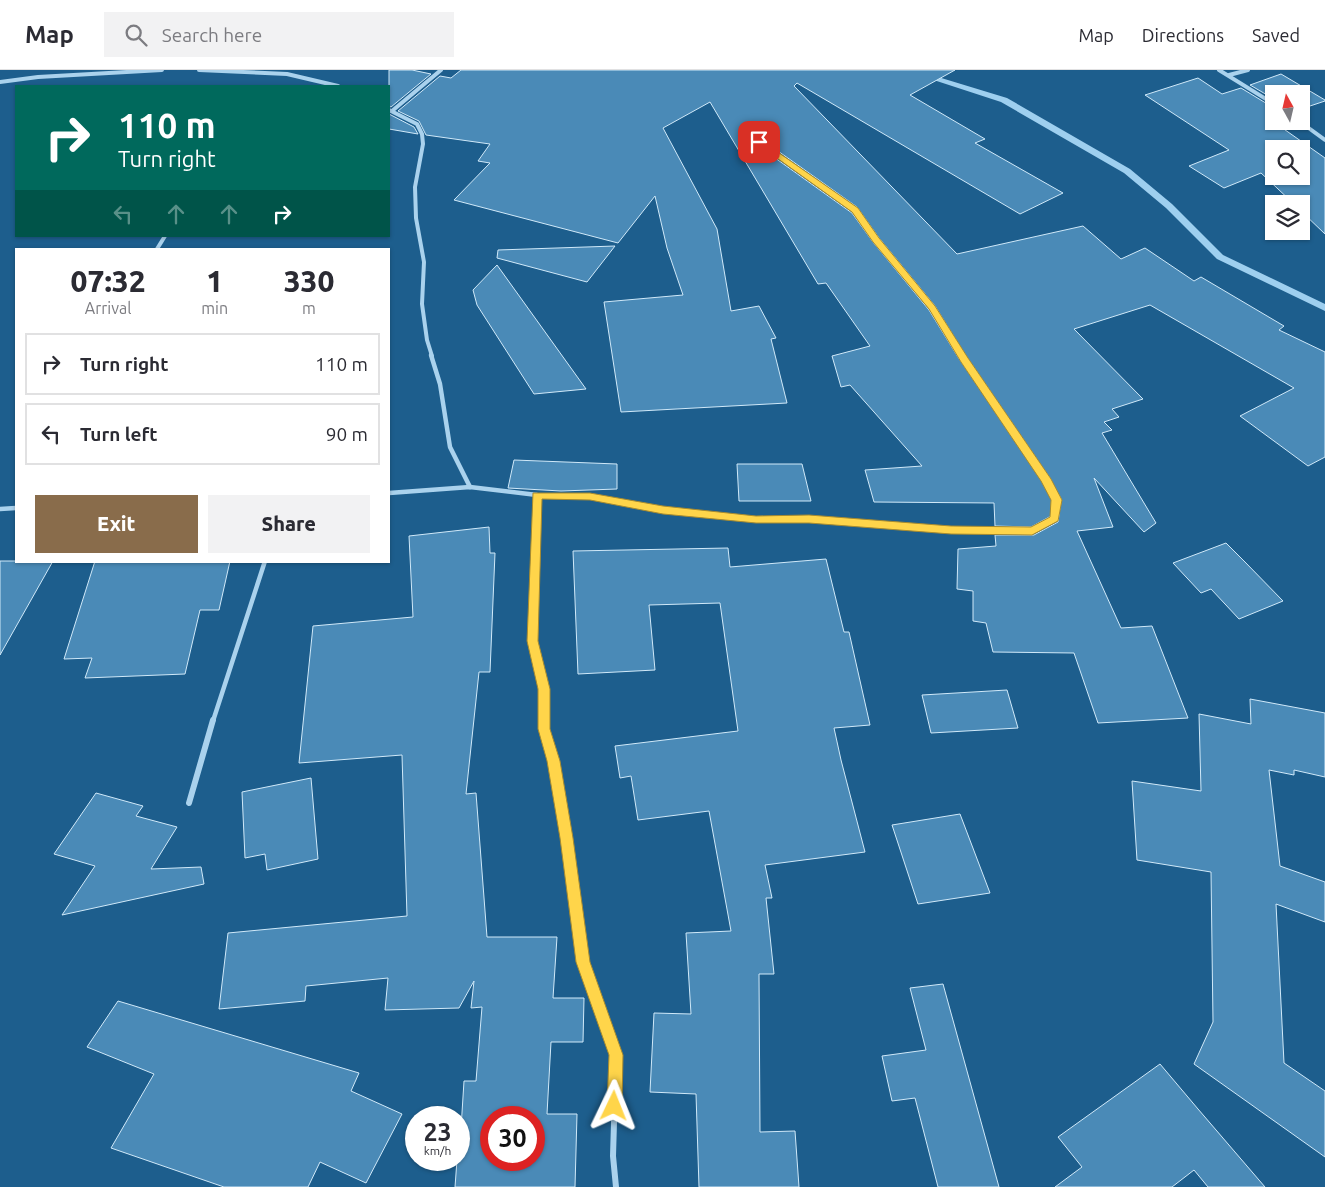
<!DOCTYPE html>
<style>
:root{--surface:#fff;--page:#f2f2f3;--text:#2b2b33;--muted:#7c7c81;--line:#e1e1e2;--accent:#896c4b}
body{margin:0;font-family:Ubuntu,sans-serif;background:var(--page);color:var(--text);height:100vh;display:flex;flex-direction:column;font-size:19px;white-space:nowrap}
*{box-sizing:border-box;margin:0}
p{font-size:16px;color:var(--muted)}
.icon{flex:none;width:28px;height:28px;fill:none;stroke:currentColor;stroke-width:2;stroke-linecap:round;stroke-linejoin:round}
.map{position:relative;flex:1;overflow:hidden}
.sheet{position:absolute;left:15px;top:178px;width:375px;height:315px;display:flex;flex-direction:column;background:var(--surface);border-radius:0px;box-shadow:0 1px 4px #0004}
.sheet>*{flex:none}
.banner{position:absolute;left:15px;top:15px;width:375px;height:152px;border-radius:0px;box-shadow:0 1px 4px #0004;background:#00695c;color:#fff;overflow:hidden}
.needle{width:32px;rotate:352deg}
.tools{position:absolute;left:1265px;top:15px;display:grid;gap:10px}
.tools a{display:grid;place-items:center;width:45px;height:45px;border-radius:0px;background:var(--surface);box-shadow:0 1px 4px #0004;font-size:25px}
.speed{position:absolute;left:405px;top:1036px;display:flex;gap:10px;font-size:25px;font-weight:700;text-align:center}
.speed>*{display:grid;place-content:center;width:65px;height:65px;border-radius:50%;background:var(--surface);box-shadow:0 1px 4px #0004;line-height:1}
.speed small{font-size:12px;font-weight:400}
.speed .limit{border:8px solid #d22;background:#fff;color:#111}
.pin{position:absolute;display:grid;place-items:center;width:42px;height:42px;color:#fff;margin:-21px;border-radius:10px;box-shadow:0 2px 8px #0006}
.me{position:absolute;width:55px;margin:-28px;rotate:2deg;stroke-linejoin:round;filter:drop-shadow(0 0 4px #0008)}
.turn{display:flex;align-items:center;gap:18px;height:105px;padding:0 20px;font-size:22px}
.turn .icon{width:65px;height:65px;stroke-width:2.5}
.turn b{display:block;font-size:35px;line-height:42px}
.lanes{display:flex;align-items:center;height:48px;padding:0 20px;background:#0003;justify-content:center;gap:25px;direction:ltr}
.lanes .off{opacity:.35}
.eta{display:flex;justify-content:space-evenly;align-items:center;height:85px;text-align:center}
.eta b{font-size:30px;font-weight:800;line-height:35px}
.cta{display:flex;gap:10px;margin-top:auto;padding:10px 20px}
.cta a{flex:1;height:58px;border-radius:0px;background:var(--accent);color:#fff;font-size:20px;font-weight:800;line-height:58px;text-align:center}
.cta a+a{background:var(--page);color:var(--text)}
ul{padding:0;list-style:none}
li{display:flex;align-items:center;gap:15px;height:62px;margin:0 10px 8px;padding:0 10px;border:2px solid var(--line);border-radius:0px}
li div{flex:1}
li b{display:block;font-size:19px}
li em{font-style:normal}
header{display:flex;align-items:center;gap:30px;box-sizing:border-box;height:70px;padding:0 25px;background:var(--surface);border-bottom:1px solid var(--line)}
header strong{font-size:24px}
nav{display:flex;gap:28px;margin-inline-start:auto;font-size:18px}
.search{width:350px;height:45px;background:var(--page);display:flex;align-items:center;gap:12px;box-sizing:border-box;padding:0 18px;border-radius:0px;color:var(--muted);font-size:19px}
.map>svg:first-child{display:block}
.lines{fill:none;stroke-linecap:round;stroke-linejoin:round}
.stream{fill:#9ecfef;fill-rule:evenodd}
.building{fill:#4a8ab7;stroke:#d0e9f9;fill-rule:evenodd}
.street-far2{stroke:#aad2ed;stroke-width:4}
.street-far1{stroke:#aad2ed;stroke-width:4.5}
.street{stroke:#aad2ed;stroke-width:6}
.route{fill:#ffd54a;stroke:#a68a30}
</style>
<header>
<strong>Map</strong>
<div class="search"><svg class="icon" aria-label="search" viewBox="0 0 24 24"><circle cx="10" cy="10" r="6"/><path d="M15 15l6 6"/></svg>Search here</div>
<nav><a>Map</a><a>Directions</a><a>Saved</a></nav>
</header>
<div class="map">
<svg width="1325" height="1117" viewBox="0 0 1325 1117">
<rect width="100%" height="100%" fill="#1d5e8d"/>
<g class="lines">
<polygon class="stream" points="903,0 915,0 1007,28 1130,99 1172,134 1223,185 1325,234 1325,241 1217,189 1166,138 1124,103 1001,32"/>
</g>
<g class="building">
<polygon points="389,0 412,0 431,4 391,37 389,36"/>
<polygon points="461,0 955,0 910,25 985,69 975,73 1063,123 1020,144 797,13 794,16 957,184 1083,156 1121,189 1145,178 1194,211 1201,207 1284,256 1279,260 1325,282 1325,387 1308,396 1240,346 1294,318 1150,235 1074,259 1143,329 1112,339 1119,347 1104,352 1112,360 1102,363 1156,453 1144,462 1094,408 1113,457 1077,461 1121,558 1152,556 1188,648 1098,653 1074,583 993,582 986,553 973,551 973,521 957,519 958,479 996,476 995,465 1034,465 1058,452 1061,429 1049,407 964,283 935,236 879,168 857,137 761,69 756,70 757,75 852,143 873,172 929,240 958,287 1043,411 1053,431 1051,446 1031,457 995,456 994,433 874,432 865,400 922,396 850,315 841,317 832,286 870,276 826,213 818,214 710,32 663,58 717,159 731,241 759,236 776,268 771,269 787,333 621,342 604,232 683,225 667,178 655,126 618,173 454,130 490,93 478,91 490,74 426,65 419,51 398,41 440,6 451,8"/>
<polygon points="1281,4 1325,30 1325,31 1301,39 1301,24 1274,24 1274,29 1250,15"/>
<path d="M1198 8 1222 24 1241 18 1274 38V49L1271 50 1325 88V164L1301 141V134H1294L1261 103 1224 118 1189 96 1229 80 1145 25ZM1274 79H1301V106H1274Z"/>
<polygon points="389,44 414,57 418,64 389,59"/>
<polygon points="615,176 587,212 497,188 498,180"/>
<polygon points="497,195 586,319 534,324 477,235 473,220"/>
<polygon points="514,390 617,394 617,419 561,421 508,418"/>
<polygon points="737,394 802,394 811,431 739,431"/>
<path d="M489 457 490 483H495L490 602H479L466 724 476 723 487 867H557L553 928H584L583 972H551L547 1044H577L575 1117H455L457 1090H459L464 1011H476L482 937 471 938 474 911 459 938 385 940 388 908 306 916 305 931 219 939 228 863 407 846 402 685 299 693 313 556 413 547 409 466ZM491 1048H534V1090H491Z"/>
<polygon points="1226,473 1245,492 1283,531 1239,549 1211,519 1201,523 1173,493"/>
<polygon points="728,478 730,497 826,489 844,562 849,562 870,655 834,658 841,690 865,782 765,795 772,828 766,828 774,904 759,904 760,1062 795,1061 799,1117 699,1117 696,1024 650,1022 654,943 691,944 686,863 731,861 709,741 638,750 631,706 620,708 615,676 738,661 720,533 649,535 655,600 578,604 573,481"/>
<polygon points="0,491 53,491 0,585"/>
<polygon points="95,491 230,491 219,540 200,540 185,604 85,608 92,588 64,589"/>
<polygon points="1007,620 1018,658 931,663 922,625"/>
<polygon points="1250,629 1325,643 1325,707 1294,700 1294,705 1269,700 1280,796 1325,812 1325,852 1276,834 1284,993 1325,1021 1325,1087 1194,994 1213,952 1211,802 1137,790 1132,711 1201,721 1199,644 1251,654"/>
<polygon points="311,708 318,789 267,800 265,784 245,788 242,722"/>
<polygon points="96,723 143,736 136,746 177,757 151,799 201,797 204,814 62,845 95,796 54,784"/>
<polygon points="960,744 990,823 918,834 892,755"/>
<polygon points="943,914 999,1117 938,1117 915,1028 892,1031 882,986 926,980 910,918"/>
<polygon points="118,931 359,1003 351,1021 402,1044 366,1113 320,1092 308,1117 224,1117 111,1078 154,1004 87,977"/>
<polygon points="1160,994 1198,1039 1265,1117 1208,1117 1194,1100 1172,1117 1055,1117 1082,1097 1058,1067"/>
</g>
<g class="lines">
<g class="street-far2">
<polyline points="199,0 287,4 338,16"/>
<polyline points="1219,0 1274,34"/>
<polyline points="1229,5 1248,0"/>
<polyline points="0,12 38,7 162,0"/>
<polyline points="389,40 417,54 422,64 423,74 415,117 416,148 424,192 422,234 427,270 432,286"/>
<polyline points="392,41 441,0"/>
<polyline points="1299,51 1325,70"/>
<polyline points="759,72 855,140 876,170 932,238 962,286"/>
<polyline points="157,179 165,166"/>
</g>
<g class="street-far1">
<polyline points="431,285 440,314 450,377 470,417"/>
<polyline points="389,423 470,417 537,425 590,426 663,440 756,450 809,449 951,460 1032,461 1055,449 1057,430 1046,409 961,285"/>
<polyline points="537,425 532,571 544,619 544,651"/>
<polyline points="0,439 16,438"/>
<polyline points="213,651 265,491"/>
</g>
<g class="street">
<polyline points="544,650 544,659 553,691 567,768 583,892 616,985 613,1086 616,1117"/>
<polyline points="189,733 213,650"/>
</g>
</g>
<polygon class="route" points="759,69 858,138 879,168 935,236 968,288 1051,409 1062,430 1058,451 1032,465 951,464 809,453 756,453 663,444 590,430 542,429 538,571 550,619 550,659 560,691 573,768 590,892 623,985 622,1036 619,1041 614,1043 609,1041 607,1036 609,985 576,892 560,768 547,691 538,659 538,619 527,571 533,423 590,423 663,436 756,446 809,445 951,456 1031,457 1050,447 1051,430 1041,411 961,292 929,239 873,172 852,142 756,73 755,72"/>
</svg>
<div class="tools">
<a><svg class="needle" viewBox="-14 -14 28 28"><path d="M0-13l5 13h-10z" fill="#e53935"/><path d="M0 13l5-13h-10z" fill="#7c7c81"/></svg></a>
<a><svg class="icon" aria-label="search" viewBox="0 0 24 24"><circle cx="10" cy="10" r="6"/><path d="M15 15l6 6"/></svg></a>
<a><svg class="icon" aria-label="layers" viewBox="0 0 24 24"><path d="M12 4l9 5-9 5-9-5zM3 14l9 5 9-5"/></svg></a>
</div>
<div class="speed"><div>23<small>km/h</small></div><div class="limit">30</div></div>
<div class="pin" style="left:759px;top:72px;background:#d93025"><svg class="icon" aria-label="arrive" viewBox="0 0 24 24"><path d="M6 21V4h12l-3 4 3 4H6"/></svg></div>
<svg class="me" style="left:614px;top:1036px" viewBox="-20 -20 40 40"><path d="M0-17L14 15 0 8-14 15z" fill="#ffd54a" stroke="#fff" stroke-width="4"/></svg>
<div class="banner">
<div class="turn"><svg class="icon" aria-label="right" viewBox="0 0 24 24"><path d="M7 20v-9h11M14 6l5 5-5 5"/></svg><div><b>110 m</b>Turn right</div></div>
<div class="lanes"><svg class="icon off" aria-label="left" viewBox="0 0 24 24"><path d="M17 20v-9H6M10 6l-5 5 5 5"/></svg><svg class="icon off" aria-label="ahead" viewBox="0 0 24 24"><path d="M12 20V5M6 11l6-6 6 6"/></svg><svg class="icon off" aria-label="ahead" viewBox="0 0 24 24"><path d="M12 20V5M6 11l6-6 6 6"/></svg><svg class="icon" aria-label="right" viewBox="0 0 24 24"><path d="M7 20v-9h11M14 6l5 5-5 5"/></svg></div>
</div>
<section class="sheet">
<div class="eta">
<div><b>07:32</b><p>Arrival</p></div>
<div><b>1</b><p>min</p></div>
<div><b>330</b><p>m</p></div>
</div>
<ul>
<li><svg class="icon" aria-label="right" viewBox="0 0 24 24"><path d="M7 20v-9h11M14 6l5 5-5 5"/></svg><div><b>Turn right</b></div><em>110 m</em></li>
<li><svg class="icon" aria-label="left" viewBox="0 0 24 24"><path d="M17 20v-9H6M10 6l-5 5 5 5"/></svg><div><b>Turn left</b></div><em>90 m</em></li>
</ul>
<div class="cta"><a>Exit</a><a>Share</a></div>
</section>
</div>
